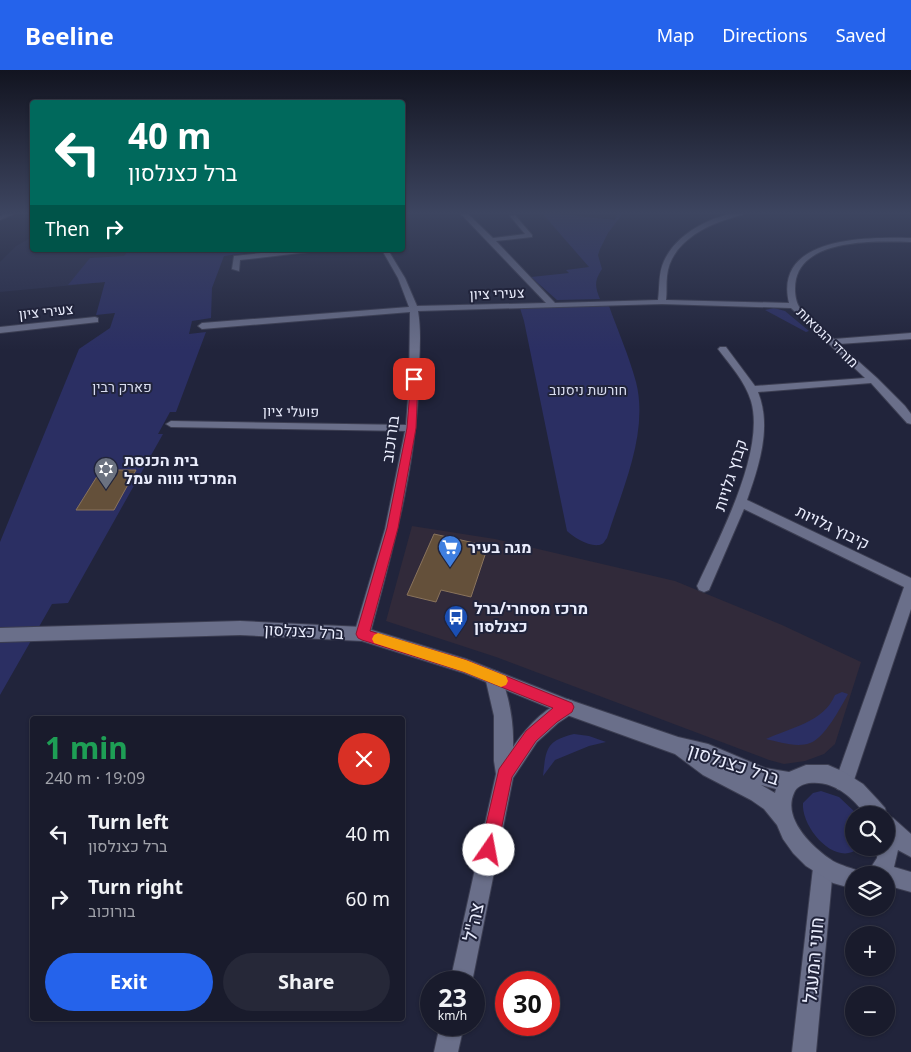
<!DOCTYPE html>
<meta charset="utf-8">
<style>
:root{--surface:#191b2c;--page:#262838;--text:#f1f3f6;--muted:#9fa1a9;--line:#373948;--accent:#2563eb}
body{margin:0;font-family:"Noto Sans",Heebo,sans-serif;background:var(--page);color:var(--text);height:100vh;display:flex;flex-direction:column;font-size:19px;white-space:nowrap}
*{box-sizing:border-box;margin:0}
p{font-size:16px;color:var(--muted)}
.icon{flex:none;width:28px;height:28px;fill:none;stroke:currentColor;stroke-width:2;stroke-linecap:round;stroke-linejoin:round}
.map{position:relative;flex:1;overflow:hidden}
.drawer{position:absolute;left:30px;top:646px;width:375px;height:305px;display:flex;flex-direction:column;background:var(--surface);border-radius:5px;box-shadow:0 1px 4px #0004,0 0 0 1px var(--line)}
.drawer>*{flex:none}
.hud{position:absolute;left:30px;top:30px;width:375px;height:152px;border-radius:5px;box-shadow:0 1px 4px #0004,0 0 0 1px var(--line);background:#00695c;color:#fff;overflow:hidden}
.controls{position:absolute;left:845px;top:736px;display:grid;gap:10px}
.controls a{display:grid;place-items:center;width:50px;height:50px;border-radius:50%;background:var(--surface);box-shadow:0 1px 4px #0004,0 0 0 1px var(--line);font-size:25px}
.speed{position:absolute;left:420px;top:901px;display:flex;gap:10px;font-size:25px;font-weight:700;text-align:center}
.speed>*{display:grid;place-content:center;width:65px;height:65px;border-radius:50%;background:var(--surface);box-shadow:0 1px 4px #0004,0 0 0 1px var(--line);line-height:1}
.speed small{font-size:12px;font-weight:400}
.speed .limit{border:8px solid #d22;background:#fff;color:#111}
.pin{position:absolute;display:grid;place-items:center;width:42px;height:42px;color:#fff;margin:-21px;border-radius:10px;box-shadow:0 2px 8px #0006}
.me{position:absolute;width:55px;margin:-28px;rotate:12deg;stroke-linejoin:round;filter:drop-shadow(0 0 4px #0008)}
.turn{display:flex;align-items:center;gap:18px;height:105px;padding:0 15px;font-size:22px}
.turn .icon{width:65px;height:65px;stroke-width:2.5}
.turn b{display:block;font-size:35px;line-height:42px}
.then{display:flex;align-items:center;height:48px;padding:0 15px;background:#0003;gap:10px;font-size:19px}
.round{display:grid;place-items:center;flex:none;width:52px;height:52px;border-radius:26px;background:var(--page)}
.headline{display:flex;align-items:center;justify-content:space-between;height:85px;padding:0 15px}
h1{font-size:30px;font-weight:700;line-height:38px;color:#1e9e55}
.action{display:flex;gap:10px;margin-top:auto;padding:10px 15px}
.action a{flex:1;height:58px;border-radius:30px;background:var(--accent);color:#fff;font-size:20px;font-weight:700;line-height:58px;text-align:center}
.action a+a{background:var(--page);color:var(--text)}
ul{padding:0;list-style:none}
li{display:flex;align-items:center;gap:15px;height:65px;padding:0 15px}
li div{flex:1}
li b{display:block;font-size:19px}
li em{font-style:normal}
header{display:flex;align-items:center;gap:30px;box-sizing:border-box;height:70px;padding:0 25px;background:var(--accent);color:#fff}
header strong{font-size:24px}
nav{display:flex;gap:28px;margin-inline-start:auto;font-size:18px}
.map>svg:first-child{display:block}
.commercial{fill:#312a3a}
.built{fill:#272b48}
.green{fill:#2b2f63}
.building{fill:#64503a;stroke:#89735c}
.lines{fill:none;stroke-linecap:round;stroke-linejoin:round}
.minor-casing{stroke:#3c3e52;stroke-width:2}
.tertiary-casing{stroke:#3c3e52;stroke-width:2}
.minor{fill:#6a6f8a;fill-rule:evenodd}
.tertiary{fill:#6a6f8a;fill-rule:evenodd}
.route{fill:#e11d48;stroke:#92132f}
.slow{fill:#f59e0b}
.labels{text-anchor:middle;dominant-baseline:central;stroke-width:4;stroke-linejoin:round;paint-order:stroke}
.far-street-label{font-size:14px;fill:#eaedfd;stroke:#21243b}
.far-park-label{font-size:14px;fill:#dadef1;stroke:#21243b}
.street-label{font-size:16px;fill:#eaedfd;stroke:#21243b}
.poi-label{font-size:16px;font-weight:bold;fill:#eaedfd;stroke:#21243b;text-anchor:start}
.near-street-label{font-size:19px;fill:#eaedfd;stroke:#21243b}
</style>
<header>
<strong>Beeline</strong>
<nav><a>Map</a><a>Directions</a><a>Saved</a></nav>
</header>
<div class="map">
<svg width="911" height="982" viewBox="0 0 911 982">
<rect width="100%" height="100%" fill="#21243b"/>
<polygon class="commercial" points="412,456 495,469 675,511 782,555 861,592 835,674 824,684 805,691 784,694 769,690 496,587 386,551"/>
<polygon class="built" points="32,167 32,180 125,180 127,182 106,212 0,222 0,192 16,176"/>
<g class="green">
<path d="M541 142 615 150 618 142H624L608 163 600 179 598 185 602 199C594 211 595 217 600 229L557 230 531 207 569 203 566 200 589 197Z"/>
<polygon points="125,180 252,180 253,182 224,186 212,218 211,248 192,251 189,264 206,262 176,342 170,342 158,364 163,364 68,533 52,534 0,625 0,472 79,279 110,258 115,243 96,245 105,212 68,215 90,188 124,186 127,182"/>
<path d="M609 236C618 261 629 286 636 312 649 363 622 419 607 468 605 470 604 473 602 474 592 479 573 467 567 461L524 251 520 238Z"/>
<polygon points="774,238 785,241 809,261 806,262 765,240"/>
<path d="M842 622 848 624C841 637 824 669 810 673 797 678 779 672 766 669 790 658 824 652 835 625Z"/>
<path d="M574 664 589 666 606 672 589 676 555 690 543 706C546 680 545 671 574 664Z"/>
<path d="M821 721 839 727 857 744 854 745V778H859C836 798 801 758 803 733L813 723Z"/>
</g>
<g class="building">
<polygon points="101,400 136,400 114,440 76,440"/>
<polygon points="434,464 488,476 471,527 441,520 436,532 407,525"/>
</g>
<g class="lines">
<g class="minor-casing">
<g id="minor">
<polygon points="9,142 19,142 0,150 0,146"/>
<path d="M459 142H466L493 168 525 164 510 146 515 145 532 165V167L496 171 555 233 658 230C660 216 658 204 664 191 677 162 717 142 748 142 740 146 730 148 722 151 697 160 670 177 667 206 666 214 667 222 666 230L789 233C773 166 868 167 911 168V172C877 171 806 168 796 209 794 219 795 231 800 238 807 250 824 260 834 269L911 263V269L839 274 877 308 905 336 911 344V354L907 353 871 313 758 322C772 357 759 396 747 430L911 508V539L851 719 844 721 837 719 835 712 904 517 744 439 709 520 704 522 699 520 697 516C718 470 766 381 751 331 745 311 730 295 718 279L720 277H726L755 316 865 308 791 238 662 234 418 241C421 259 420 277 419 295 419 387 394 476 370 564L367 569 362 571 357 569 354 564 385 459 405 361 171 357 166 354 171 351 406 355 409 316 410 242 202 259 198 256 202 253 409 237 398 208 382 180H388L405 208 417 236 546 233Z"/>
<polygon points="290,180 312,180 309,182 240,190 239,201 232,199 234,186"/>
<polygon points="95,247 98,248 98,252 0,263 0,257"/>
<path d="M493 600 499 602C509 625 514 652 513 677 526 658 544 638 567 629L573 631 575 637 573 643 558 653 537 672 513 708 472 912H450L496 704 494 691V646L485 607 487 602Z"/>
<polygon points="823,788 830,791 833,798 816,982 792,982 813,798 816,791"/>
<polygon points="440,955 464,955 458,982 434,982"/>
</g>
</g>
<g class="tertiary-casing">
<path id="tertiary" d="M240 551 362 557 466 589 567 629 678 667 708 674 765 698 789 702 806 695H828L844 702 863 714 878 730 885 738 887 746 893 748 911 764V787L898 780 894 797 911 802V822L886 815V805H866L877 788 878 778H886V745H866C852 727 834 710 809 713 803 714 796 717 794 723 782 749 813 778 833 791 842 796 852 798 861 802L863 805H854V819L833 813 806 796 793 783 783 769 777 755 764 739 751 730 703 705 675 684 567 645 464 603 362 571 240 565 0 572V558ZM761 715 776 719 775 723Z"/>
</g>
<use href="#minor" class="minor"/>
<use href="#tertiary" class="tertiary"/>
</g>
<linearGradient id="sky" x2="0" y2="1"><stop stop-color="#121420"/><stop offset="0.51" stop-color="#3d4560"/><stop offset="1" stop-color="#3d4560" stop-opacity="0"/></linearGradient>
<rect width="911" height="280" fill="url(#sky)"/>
<polygon class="route" points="411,307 418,309 416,358 398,458 370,561 466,590 572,633 574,637 572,642 557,652 536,671 512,707 497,780 494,786 489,788 483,786 480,780 499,699 526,661 553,638 464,602 362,570 358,568 356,564 387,458 407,358"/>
<polygon class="slow" points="378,563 466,590 506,606 508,611 506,615 501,617 464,602 374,573 372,569 374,565"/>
<defs>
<g id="synagogue-pin" transform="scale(1.25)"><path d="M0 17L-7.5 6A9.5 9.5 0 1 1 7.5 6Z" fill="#6b7280" stroke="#21243b"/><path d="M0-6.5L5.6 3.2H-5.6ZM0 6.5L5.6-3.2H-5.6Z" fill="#fff"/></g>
<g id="supermarket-pin" transform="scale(1.25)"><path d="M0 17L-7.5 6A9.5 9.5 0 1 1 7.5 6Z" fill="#3f7fe0" stroke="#21243b"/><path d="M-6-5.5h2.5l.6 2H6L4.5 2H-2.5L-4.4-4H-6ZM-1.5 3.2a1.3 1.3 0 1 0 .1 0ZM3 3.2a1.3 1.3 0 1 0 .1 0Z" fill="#fff"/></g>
<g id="bus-pin" transform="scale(1.25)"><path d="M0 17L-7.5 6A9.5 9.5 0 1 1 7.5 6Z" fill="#1a4fb4" stroke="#21243b"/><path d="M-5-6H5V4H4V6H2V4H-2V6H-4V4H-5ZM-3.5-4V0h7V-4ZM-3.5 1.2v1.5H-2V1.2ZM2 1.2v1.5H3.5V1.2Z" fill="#fff"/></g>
</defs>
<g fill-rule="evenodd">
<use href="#synagogue-pin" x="106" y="399"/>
<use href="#supermarket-pin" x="450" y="477"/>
<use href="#bus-pin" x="456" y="547"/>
</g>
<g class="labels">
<g class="far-street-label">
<text transform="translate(497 223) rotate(-2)">צעירי ציון</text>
<text transform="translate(46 241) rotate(-6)">צעירי ציון</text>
<text transform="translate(828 267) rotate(44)">מורדי הגטאות</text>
<text transform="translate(291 341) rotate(1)">פועלי ציון</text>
</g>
<g class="far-park-label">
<text x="122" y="316">פארק רבין</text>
<text x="588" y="319">חורשת ניסנוב</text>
</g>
<g class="street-label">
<text transform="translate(390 369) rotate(-82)">בורוכוב</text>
<text transform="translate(730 405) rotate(-72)">קבוץ גלויות</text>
<text transform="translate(833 457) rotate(26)">קיבוץ גלויות</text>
<text transform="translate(304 561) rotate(3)">ברל כצנלסון</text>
</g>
<g class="poi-label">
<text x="124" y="390">בית הכנסת<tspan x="124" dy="18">המרכזי נווה עמל</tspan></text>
<text x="468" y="477">מגה בעיר</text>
<text x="474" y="538">מרכז מסחרי/ברל<tspan x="474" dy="18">כצנלסון</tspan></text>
</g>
<g class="near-street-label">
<text transform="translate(734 694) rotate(18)">ברל כצנלסון</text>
<text transform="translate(473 852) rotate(-78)">צה"ל</text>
<text transform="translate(813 890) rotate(-85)">חוני המעגל</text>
</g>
</g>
</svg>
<div class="controls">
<a><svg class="icon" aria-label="search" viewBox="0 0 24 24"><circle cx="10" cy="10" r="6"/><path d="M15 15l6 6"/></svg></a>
<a><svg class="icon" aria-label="layers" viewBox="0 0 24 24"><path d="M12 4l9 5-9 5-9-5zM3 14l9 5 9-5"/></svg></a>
<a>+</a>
<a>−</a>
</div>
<div class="speed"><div>23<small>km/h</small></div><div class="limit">30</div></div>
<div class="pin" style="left:414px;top:309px;background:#d93025"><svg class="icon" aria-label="arrive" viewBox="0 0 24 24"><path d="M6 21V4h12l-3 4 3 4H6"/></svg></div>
<svg class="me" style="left:489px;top:780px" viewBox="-20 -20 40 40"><circle r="19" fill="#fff"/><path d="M0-13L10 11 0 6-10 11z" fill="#e11d48"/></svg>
<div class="hud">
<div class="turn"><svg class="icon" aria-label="left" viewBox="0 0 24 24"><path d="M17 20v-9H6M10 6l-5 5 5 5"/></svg><div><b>40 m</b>ברל כצנלסון</div></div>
<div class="then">Then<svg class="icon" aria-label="right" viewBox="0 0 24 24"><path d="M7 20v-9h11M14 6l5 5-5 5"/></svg></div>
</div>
<section class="drawer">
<div class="headline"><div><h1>1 min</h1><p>240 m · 19:09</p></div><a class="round" style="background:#d93025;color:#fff"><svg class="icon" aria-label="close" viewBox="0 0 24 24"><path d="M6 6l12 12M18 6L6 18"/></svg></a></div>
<ul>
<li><svg class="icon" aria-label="left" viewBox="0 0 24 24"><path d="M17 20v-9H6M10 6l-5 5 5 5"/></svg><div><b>Turn left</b><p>ברל כצנלסון</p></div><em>40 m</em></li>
<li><svg class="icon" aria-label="right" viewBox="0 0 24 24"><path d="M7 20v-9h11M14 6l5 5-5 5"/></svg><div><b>Turn right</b><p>בורוכוב</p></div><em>60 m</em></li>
</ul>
<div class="action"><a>Exit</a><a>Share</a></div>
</section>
</div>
